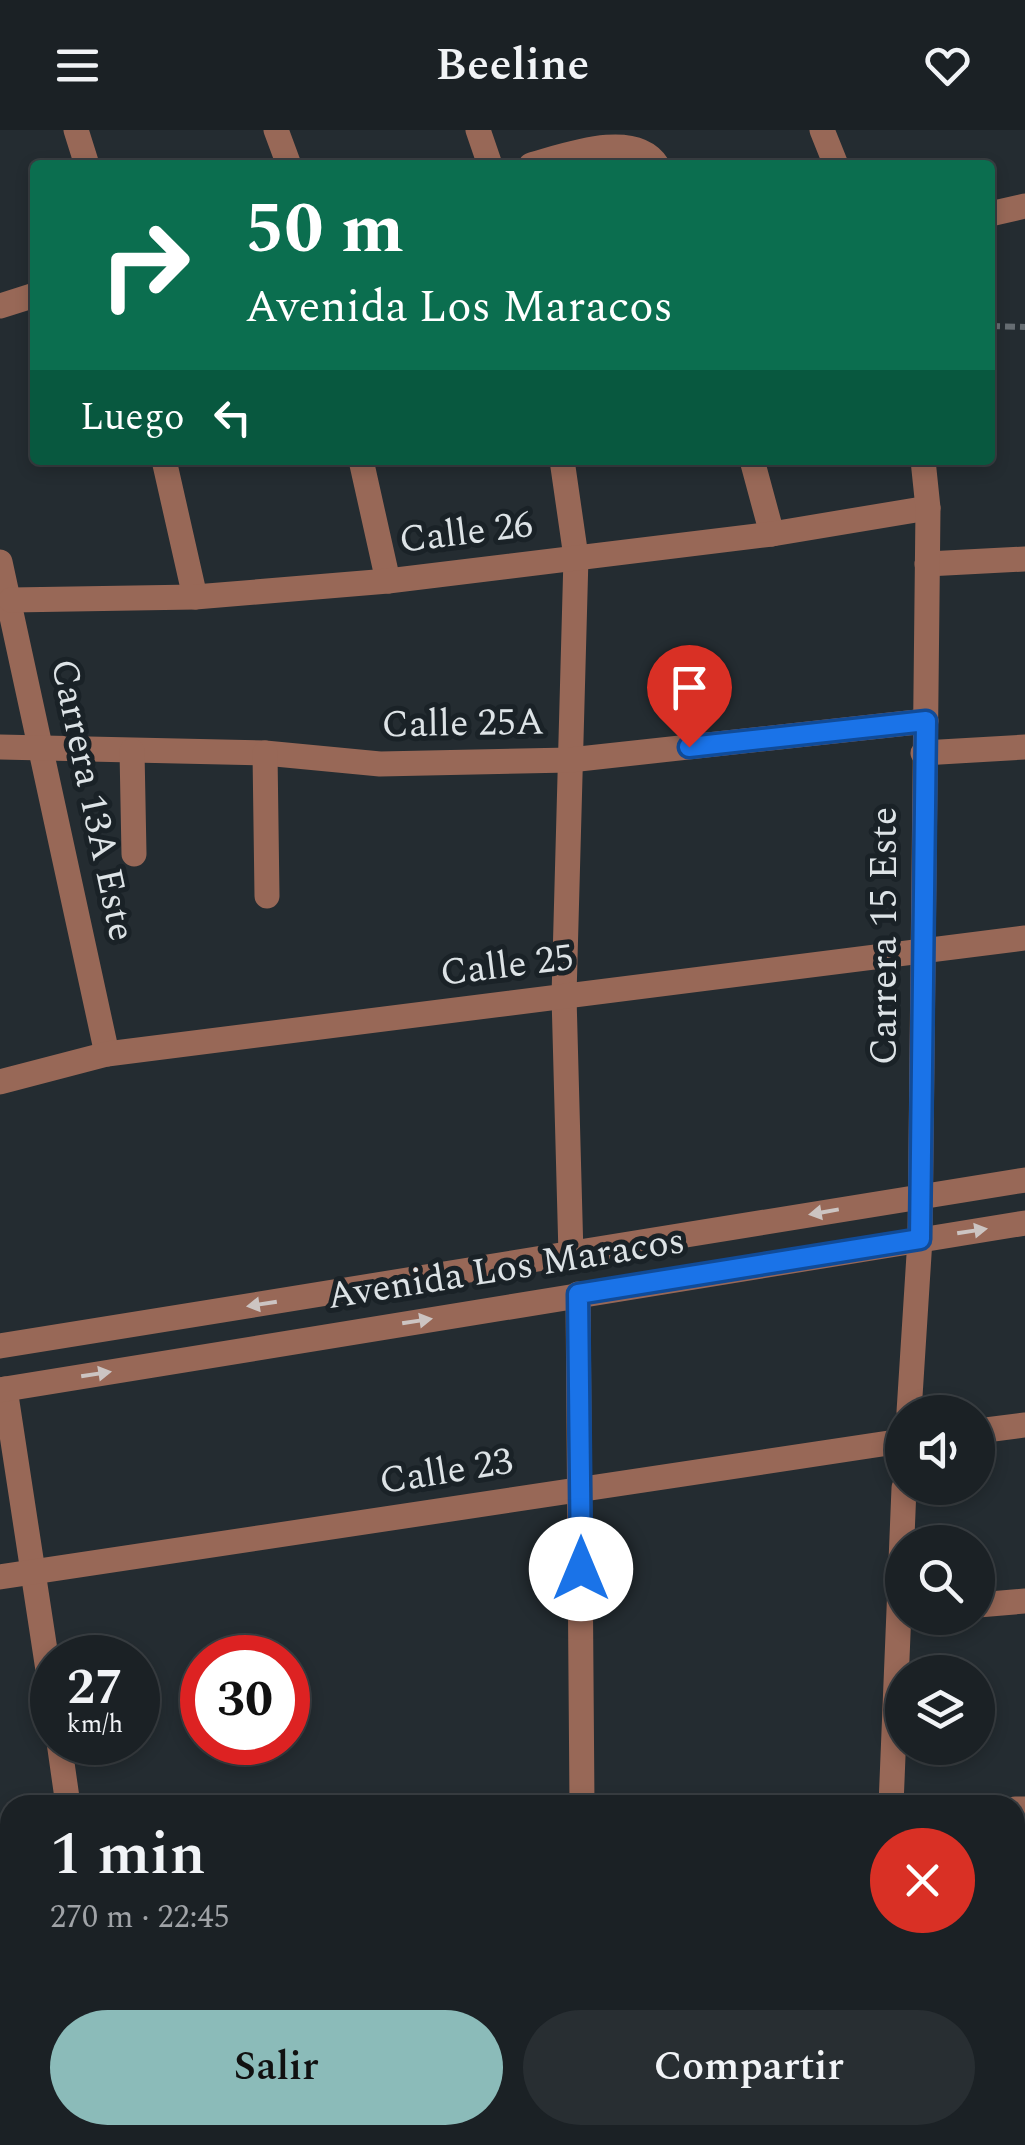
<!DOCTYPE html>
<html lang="es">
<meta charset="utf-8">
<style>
:root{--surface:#1b2125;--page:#282e32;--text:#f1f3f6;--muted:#a0a3a7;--line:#393e42;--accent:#8bbbb9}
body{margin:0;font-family:Spectral,serif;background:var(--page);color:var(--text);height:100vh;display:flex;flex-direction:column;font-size:38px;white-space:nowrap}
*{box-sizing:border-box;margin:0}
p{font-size:32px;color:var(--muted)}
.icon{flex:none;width:55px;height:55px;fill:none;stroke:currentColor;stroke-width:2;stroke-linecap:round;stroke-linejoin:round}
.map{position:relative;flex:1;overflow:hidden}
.panel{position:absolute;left:0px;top:1665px;width:1025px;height:350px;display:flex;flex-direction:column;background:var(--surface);border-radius:30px 30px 0 0;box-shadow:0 5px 15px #0003,0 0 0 2px var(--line)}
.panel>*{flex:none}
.guide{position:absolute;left:30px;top:30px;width:965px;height:305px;border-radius:10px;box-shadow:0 5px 15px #0003,0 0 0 2px var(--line);background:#0b6e4f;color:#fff;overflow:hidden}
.buttons{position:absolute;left:885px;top:1265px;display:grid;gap:20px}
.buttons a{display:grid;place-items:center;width:110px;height:110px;border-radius:50%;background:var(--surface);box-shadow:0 5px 15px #0003,0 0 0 2px var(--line);font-size:50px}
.speed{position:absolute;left:30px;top:1505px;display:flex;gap:20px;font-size:50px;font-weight:700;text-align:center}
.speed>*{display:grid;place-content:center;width:130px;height:130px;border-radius:50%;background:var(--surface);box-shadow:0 5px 15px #0003,0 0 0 2px var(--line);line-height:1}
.speed small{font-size:25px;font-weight:400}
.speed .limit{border:15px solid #d22;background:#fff;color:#111}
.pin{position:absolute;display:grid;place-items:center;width:85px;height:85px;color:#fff;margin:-102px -42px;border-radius:50% 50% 50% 0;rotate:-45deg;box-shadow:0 0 10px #0007}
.pin .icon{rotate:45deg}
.me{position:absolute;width:110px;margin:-55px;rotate:0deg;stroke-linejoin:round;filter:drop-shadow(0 0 8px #0008)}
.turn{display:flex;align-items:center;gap:35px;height:210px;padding:0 50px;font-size:45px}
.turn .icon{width:130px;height:130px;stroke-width:2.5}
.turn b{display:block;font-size:70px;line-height:85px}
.then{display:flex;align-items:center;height:95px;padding:0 50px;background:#0003;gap:20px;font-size:38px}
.round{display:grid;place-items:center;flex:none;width:105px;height:105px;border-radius:52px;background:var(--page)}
.overview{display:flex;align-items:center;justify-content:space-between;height:170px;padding:0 50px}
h1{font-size:60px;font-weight:600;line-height:75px}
.cta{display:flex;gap:20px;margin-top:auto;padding:20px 50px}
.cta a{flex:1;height:115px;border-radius:60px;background:var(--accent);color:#111;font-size:40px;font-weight:600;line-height:115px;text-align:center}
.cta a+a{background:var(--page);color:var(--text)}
header{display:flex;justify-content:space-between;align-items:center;height:130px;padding:0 50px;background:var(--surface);font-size:45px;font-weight:600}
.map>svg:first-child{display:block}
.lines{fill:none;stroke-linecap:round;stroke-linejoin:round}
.path{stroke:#666d72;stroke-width:6;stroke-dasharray:10 5;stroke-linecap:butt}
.minor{stroke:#986857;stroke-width:25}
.oneway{fill:#ccc4c2}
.route-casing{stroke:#114b97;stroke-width:25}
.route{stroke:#1a73e8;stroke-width:18}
.labels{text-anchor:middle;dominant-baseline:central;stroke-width:10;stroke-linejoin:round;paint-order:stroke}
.street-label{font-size:38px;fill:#dde3e6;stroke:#1a2227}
</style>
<header><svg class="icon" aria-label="menu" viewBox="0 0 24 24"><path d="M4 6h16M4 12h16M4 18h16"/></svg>Beeline<svg class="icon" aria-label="heart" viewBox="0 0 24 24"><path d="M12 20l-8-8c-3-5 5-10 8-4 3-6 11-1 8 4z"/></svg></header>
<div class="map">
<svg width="1025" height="2015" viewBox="0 0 1025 2015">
<rect width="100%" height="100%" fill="#242c31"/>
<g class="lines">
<polyline class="path" points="990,196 1025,197"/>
<g class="minor">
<polyline points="76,0 87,35"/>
<polyline points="276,0 289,35"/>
<polyline points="478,0 490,35"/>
<polyline points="822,0 836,35"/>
<path d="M531 35C567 25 634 0 657 35"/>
<polyline points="990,84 1025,76"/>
<polyline points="0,176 35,165"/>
<polyline points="164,330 195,467"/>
<polyline points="361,330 388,451"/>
<polyline points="562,330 576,427 564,866 571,1125"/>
<polyline points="752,330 772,404"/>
<polyline points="0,432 107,924"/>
<polyline points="927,434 1025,429"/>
<polyline points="11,470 195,467 388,451 772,404 928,378"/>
<polyline points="0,617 265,623 380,634 570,630 926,591"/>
<polyline points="132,621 134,724"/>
<polyline points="265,623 267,766"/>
<polyline points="923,623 1025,617"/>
<polyline points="0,952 107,924 1025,808"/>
<polyline points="578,1164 582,1675"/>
<polyline points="0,1216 1025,1050"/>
<polyline points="5,1259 52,1566"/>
<polyline points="0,1260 1025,1093"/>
<polyline points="909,1282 920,1109 928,378 923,330"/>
<polyline points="978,1301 1025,1295"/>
<polyline points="0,1447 902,1311"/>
<polyline points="978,1475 1025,1471"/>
<polyline points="59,1612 68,1675"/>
<polyline points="891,1675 904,1358"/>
<polyline points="1015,1679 1025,1679"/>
<polyline points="0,1728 10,1727"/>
<polyline points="0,1971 10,1970"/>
<polyline points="889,2005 889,2015"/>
</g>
</g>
<defs><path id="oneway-solid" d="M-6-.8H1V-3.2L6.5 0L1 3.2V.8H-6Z" transform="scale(2.5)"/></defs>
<g class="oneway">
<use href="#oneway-solid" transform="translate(824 1082) rotate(170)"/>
<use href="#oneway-solid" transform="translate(972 1101) rotate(-9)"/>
<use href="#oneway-solid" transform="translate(262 1174) rotate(171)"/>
<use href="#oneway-solid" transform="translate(417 1191) rotate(-9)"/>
<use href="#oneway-solid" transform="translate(96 1244) rotate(-9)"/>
</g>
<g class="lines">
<g class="route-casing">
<polyline id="route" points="581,1439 578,1164 920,1109 926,591 689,617"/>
</g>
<use href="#route" class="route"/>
</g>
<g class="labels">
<g class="street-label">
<text transform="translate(466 403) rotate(-7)">Calle 26</text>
<text transform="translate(463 594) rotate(-1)">Calle 25A</text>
<text transform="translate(92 670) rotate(78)">Carrera 13A Este</text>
<text transform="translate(885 806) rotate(-90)">Carrera 15 Este</text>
<text transform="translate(507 836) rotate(-7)">Calle 25</text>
<text transform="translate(506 1139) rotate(-9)">Avenida Los Maracos</text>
<text transform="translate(446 1342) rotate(-9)">Calle 23</text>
</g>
</g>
</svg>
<div class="buttons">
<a><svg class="icon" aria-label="sound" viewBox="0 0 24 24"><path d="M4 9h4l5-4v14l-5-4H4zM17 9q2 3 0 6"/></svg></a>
<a><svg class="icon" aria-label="search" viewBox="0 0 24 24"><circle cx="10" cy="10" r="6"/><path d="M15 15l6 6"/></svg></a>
<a><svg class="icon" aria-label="layers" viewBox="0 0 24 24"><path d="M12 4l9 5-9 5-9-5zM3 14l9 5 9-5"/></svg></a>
</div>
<div class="speed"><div>27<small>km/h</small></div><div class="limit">30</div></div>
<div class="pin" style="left:689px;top:617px;background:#d93025"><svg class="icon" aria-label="arrive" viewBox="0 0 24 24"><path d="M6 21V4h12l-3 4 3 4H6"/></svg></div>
<svg class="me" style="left:581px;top:1439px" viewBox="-20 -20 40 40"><circle r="19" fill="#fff"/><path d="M0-13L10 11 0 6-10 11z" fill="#1a73e8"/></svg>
<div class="guide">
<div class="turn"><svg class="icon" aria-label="right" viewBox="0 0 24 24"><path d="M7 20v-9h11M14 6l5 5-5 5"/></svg><div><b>50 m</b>Avenida Los Maracos</div></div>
<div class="then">Luego<svg class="icon" aria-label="left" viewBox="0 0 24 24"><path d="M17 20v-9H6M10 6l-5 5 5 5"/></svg></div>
</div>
<section class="panel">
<div class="overview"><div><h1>1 min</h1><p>270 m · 22:45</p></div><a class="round" style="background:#d93025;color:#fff"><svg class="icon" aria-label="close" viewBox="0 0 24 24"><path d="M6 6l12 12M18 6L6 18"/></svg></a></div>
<div class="cta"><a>Salir</a><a>Compartir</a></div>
</section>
</div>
